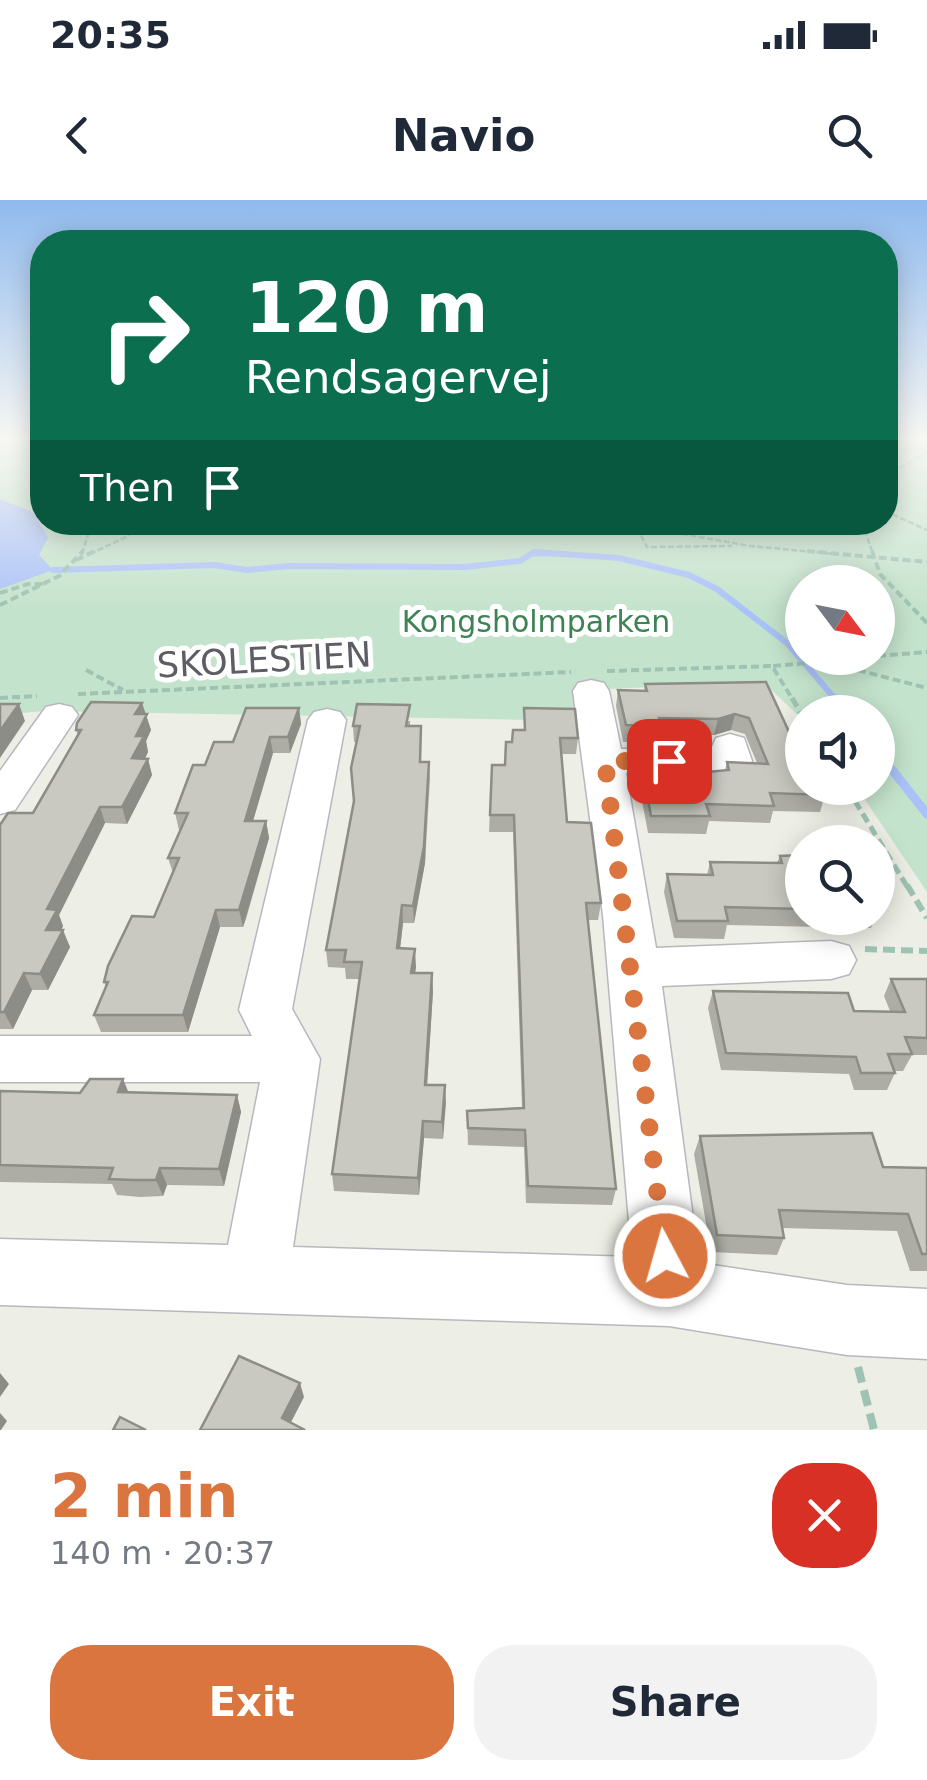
<!DOCTYPE html>
<meta charset="utf-8">
<style>
:root{--surface:#fff;--page:#f2f2f3;--text:#1f2937;--muted:#747a83;--accent:#da753f}
body{margin:0;font-family:"DejaVu Sans",sans-serif;background:var(--page);color:var(--text);height:100vh;display:flex;flex-direction:column;font-size:38px;white-space:nowrap}
*{box-sizing:border-box;margin:0}
p{font-size:32px;color:var(--muted)}
.icon{flex:none;width:55px;height:55px;fill:none;stroke:currentColor;stroke-width:2;stroke-linecap:round;stroke-linejoin:round}
.map{position:relative;height:1230px;overflow:hidden}
.sheet{display:flex;flex-direction:column;background:var(--surface);flex:1}
.sheet>*{flex:none}
.banner{position:absolute;left:30px;top:30px;width:868px;height:305px;border-radius:40px;box-shadow:0 5px 25px #0003;background:#0b6e4f;color:#fff;overflow:hidden}
.needle{width:65px;rotate:122deg}
.buttons{position:absolute;left:785px;top:365px;display:grid;gap:20px}
.buttons a{display:grid;place-items:center;width:110px;height:110px;border-radius:50%;background:var(--surface);box-shadow:0 5px 25px #0003;font-size:50px}
.pin{position:absolute;display:grid;place-items:center;width:85px;height:85px;color:#fff;margin:-42px;border-radius:20px;box-shadow:0 5px 15px #0006}
.me{position:absolute;width:110px;margin:-55px;rotate:354deg;stroke-linejoin:round;filter:drop-shadow(0 0 8px #0008)}
.turn{display:flex;align-items:center;gap:35px;height:210px;padding:0 50px;font-size:45px}
.turn .icon{width:130px;height:130px;stroke-width:2.5}
.turn b{display:block;font-size:70px;line-height:85px}
.then{display:flex;align-items:center;height:95px;padding:0 50px;background:#0003;gap:20px;font-size:38px}
.round{display:grid;place-items:center;flex:none;width:105px;height:105px;border-radius:40px;background:var(--page)}
.overview{display:flex;align-items:center;justify-content:space-between;height:170px;padding:0 50px}
h1{font-size:60px;font-weight:700;line-height:75px;color:var(--accent)}
.primary-button{display:flex;gap:20px;margin-top:auto;padding:20px 50px}
.primary-button a{flex:1;height:115px;border-radius:40px;background:var(--accent);color:#fff;font-size:40px;font-weight:700;line-height:115px;text-align:center}
.primary-button a+a{background:var(--page);color:var(--text)}
.status{display:flex;justify-content:space-between;align-items:center;height:70px;padding:0 50px;background:var(--surface);direction:ltr}
.status svg{height:28px;fill:currentColor}
header{display:flex;justify-content:space-between;align-items:center;height:130px;padding:0 50px;background:var(--surface);font-size:45px;font-weight:700}
.map>svg:first-child{display:block}
.green{fill:#c4e3cc;fill-rule:evenodd}
.water{fill:#abc2f8}
.lines{fill:none;stroke-linecap:round;stroke-linejoin:round}
.stream-far2{stroke:#abc2f8;stroke-width:5}
.stream-far1{stroke:#abc2f8;stroke-width:6}
.stream{stroke:#abc2f8;stroke-width:9}
.minor-casing{stroke:#b7b8be;stroke-width:3}
.path-far4{stroke:#9ec3b2;stroke-width:2.5;stroke-dasharray:6 2.5;stroke-linecap:butt}
.path-far3{stroke:#9ec3b2;stroke-width:4;stroke-dasharray:8 4;stroke-linecap:butt}
.path-far2{stroke:#9ec3b2;stroke-width:5;stroke-dasharray:10 5;stroke-linecap:butt}
.path-far1{stroke:#9ec3b2;stroke-width:6;stroke-dasharray:12 6;stroke-linecap:butt}
.path{stroke:#9ec3b2;stroke-width:8;stroke-dasharray:16 8;stroke-linecap:butt}
.minor{fill:#fff;fill-rule:evenodd}
.wall{fill:#adada6}
.shaded-wall{fill:#8d8d87}
.building{fill:#c9c9c1;stroke:#8d8d87;stroke-width:2.5}
.route{stroke:#da753f;stroke-width:18;stroke-dasharray:0 32.4}
.labels{text-anchor:middle;dominant-baseline:central;stroke-width:10;stroke-linejoin:round;paint-order:stroke}
.far-park-label{font-size:30px;fill:#3d8353;stroke:#fff}
.street-label{font-size:35px;fill:#5d5e64;stroke:#fff}
</style>
<div class="status"><b>20:35</b><svg viewBox="0 0 49 12"><path d="M0 12V9h3v3zM5 12V6h3v6zM10 12V3h3v9zM15 12V0h3v12zM26 1h20v11H26zM47 4h2v5h-2z"/></svg></div>
<header><svg class="icon" aria-label="back" viewBox="0 0 24 24"><path d="M15 5l-7 7 7 7"/></svg>Navio<svg class="icon" aria-label="search" viewBox="0 0 24 24"><circle cx="10" cy="10" r="6"/><path d="M15 15l6 6"/></svg></header>
<div class="map">
<svg width="927" height="1230" viewBox="0 0 927 1230">
<rect width="100%" height="100%" fill="#edeee5"/>
<path class="green" d="M0 237H42V322H885V237H927V692L857 588H878V512H802V519L763 482 608 489 590 521 45 511 0 515ZM802 382H878V458H802Z"/>
<polygon class="water" points="0,299 33,312 48,338 39,355 53,370 0,389"/>
<g class="lines">
<polyline class="stream-far2" points="531,354 557,354"/>
<polyline class="stream-far1" points="53,370 214,365 247,370 288,366 465,367 520,361 534,352 619,358 689,375 717,389 787,443 836,500"/>
<g class="stream">
<polyline points="834,498 846,512"/>
<polyline points="878,552 927,614"/>
</g>
<g class="minor-casing">
<g id="minor">
<polygon points="591,480 604,483 609,491 621,549 711,549 716,538 730,534 744,538 752,561 746,569 732,573 626,573 656,748 831,741 849,746 856,760 849,774 831,779 662,786 699,1063 847,1085 927,1089 927,1159 847,1155 669,1126 0,1105 0,1039 228,1045 260,882 0,882 0,836 252,836 239,810 308,520 314,512 327,509 340,512 346,520 292,809 320,859 293,1047 632,1057 603,715 573,491 578,483"/>
<polygon points="59,504 72,507 78,515 15,610 0,614 0,571 46,507"/>
</g>
</g>
<g class="path-far4">
<polyline points="885,253 927,249"/>
<polyline points="885,277 927,252"/>
<polyline points="885,311 927,330"/>
<polyline points="255,322 295,331 324,330"/>
<polyline points="324,322 324,330 384,329 419,322"/>
<polyline points="615,322 750,346 835,354"/>
<polyline points="862,322 873,354"/>
<polyline points="637,328 647,347 732,346"/>
<polyline points="82,354 92,322"/>
<polyline points="90,354 126,337 143,322"/>
</g>
<g class="path-far3">
<polyline points="807,351 927,362"/>
<polyline points="872,351 880,374 927,423"/>
<polyline points="76,360 95,351"/>
<polyline points="0,393 28,384 47,384"/>
<polyline points="0,405 59,376 83,351"/>
<polyline points="878,456 927,452"/>
<polyline points="823,461 927,488"/>
<polyline points="773,466 864,458"/>
<polyline points="86,470 123,490"/>
<polyline points="607,471 772,466 793,500"/>
<polyline points="78,494 571,472"/>
<polyline points="0,498 37,496"/>
</g>
<g class="path-far2">
<polyline points="792,498 802,515"/>
<polyline points="847,588 908,688"/>
</g>
<g class="path-far1">
<polyline points="907,685 927,718"/>
<polyline points="865,749 927,751"/>
</g>
<polyline class="path" points="858,1167 874,1230"/>
<use href="#minor" class="minor"/>
</g>
<g class="wall">
<polygon points="766,482 790,534 825,595 820,612 773,611 770,623 709,621 706,634 648,633 641,595 644,578 659,579 661,570 707,572 725,570 727,562 757,563 745,534 731,530 714,535 660,534 658,542 623,542 616,506 618,490 644,491 645,484"/>
<polygon points="142,503 151,530 146,541 148,552 145,559 148,559 152,575 127,624 105,623 59,715 63,726 61,730 70,747 48,790 32,790 13,829 0,829 0,625 33,613 78,537 76,530"/>
<polygon points="299,508 301,524 290,553 273,553 253,621 266,621 269,638 246,719 243,727 220,727 188,832 101,832 94,815 106,787 104,782 154,717 173,673 168,658 181,630 179,630 175,613 205,565 233,542"/>
<polygon points="524,508 578,538 576,554 561,554 567,622 601,703 598,720 587,720 616,989 612,1005 526,1003 524,947 468,945 467,911 522,908 513,632 489,632 492,565 505,565 512,542 524,530"/>
<polygon points="410,521 410,526 421,526 421,562 429,562 430,579 425,663 414,723 403,723 400,749 416,767 415,773 433,791 427,885 445,885 443,939 424,938 419,995 334,991 332,974 360,779 346,779 345,768 328,767 326,750 354,601 357,542 354,542 353,526"/>
<polygon points="802,655 802,718 875,718 871,728 727,725 724,739 674,738 664,692 667,674 707,675 710,662 777,663 780,656"/>
<polygon points="891,779 927,779 927,855 912,855 903,871 895,871 895,873 887,890 854,890 849,874 721,870 708,808 713,791 854,811 890,811 884,796"/>
<polygon points="123,879 128,892 237,895 241,912 224,986 167,985 163,996 140,997 117,995 112,984 0,982 0,891 80,893"/>
<polygon points="700,936 883,967 927,968 927,1071 910,1071 897,1031 782,1028 784,1038 777,1055 711,1052 694,954"/>
</g>
<g class="shaded-wall">
<polygon points="142,503 151,530 146,541 148,552 137,574 132,558 136,536 135,514"/>
<polygon points="19,504 25,521 0,558 0,531"/>
<polygon points="299,508 301,524 290,553 288,537"/>
<polygon points="735,514 731,530 714,535 718,519"/>
<polygon points="270,537 273,553 248,638 245,621"/>
<polygon points="148,559 152,575 127,624 122,607"/>
<polygon points="429,562 425,663 414,723 413,706"/>
<polygon points="100,607 105,623 59,715 63,726 53,747 46,730 47,709"/>
<polygon points="266,621 269,638 243,727 239,710"/>
<polygon points="402,705 403,723 398,766 397,748"/>
<polygon points="216,710 220,727 188,832 183,815"/>
<polygon points="63,730 70,747 48,790 40,774"/>
<polygon points="415,749 416,767 412,790 411,773"/>
<polygon points="24,773 32,790 13,829 4,812"/>
<polygon points="432,773 433,791 426,902 425,885"/>
<polygon points="123,879 130,896 118,892"/>
<polygon points="445,885 446,903 443,939 442,922"/>
<polygon points="237,895 241,912 224,986 219,969"/>
<polygon points="423,921 424,938 419,995 418,978"/>
<polygon points="160,968 167,985 163,996 156,980"/>
<polygon points="0,1173 9,1184 0,1197"/>
<polygon points="300,1183 304,1197 287,1230 282,1218"/>
<polygon points="0,1213 7,1221 1,1230 0,1230"/>
</g>
<g class="building">
<polygon points="766,482 790,534 797,534 802,544 802,588 822,588 825,595 770,593 774,606 706,604 710,616 651,616 644,578 663,579 661,570 707,572 729,570 727,562 768,564 749,518 735,514 718,519 659,518 661,526 626,525 618,490 647,491 645,484"/>
<polygon points="91,502 142,503 135,514 147,514 136,536 144,536 132,558 148,559 122,607 100,607 47,709 57,710 46,730 63,730 40,774 24,773 4,812 0,812 0,625 8,613 33,613 81,530 76,530 77,523"/>
<polygon points="0,504 19,504 0,531"/>
<polygon points="357,504 410,505 406,526 421,526 420,562 429,562 424,646 413,706 402,705 397,748 415,749 411,773 432,773 425,885 445,885 442,922 423,921 418,978 332,974 362,762 344,762 346,750 326,750 354,601 351,568 360,526 353,526"/>
<polygon points="246,508 299,508 288,537 270,537 245,621 266,621 239,710 216,710 183,815 94,815 108,782 104,782 108,766 132,716 154,717 179,658 168,658 188,613 175,613 193,565 205,565 214,542 233,542"/>
<polygon points="524,508 575,509 578,538 560,538 567,622 591,623 601,703 586,703 616,989 528,986 525,930 468,928 467,911 524,908 514,615 490,615 492,565 505,565 506,542 512,542 513,530 525,530"/>
<polygon points="802,655 802,709 725,707 728,721 677,721 667,674 713,675 710,662 782,663 780,656"/>
<polygon points="891,779 927,779 927,838 905,837 912,854 888,854 895,873 861,873 856,857 726,853 713,791 848,793 854,811 905,812"/>
<polygon points="90,879 123,879 118,892 237,895 219,969 160,968 156,980 133,980 109,979 113,968 0,965 0,891 80,893"/>
<polygon points="872,933 883,967 927,968 927,1054 922,1054 908,1014 779,1010 784,1038 717,1035 700,936"/>
<polygon points="239,1156 300,1183 282,1218 305,1230 200,1230"/>
<polygon points="120,1217 146,1230 113,1230"/>
</g>
<linearGradient id="sky" x2="0" y2="1"><stop stop-color="#8fbaee"/><stop offset="0.58" stop-color="#f7f7f3"/><stop offset="1" stop-color="#f7f7f3" stop-opacity="0"/></linearGradient>
<rect width="927" height="410" fill="url(#sky)"/>
<g class="lines">
<polyline class="route" points="665,1056 605,561 669,561"/>
</g>
<g class="labels">
<g class="far-park-label">
<text x="536" y="421">Kongsholmparken</text>
</g>
<g class="street-label">
<text transform="translate(264 460) rotate(-3)">SKOLESTIEN</text>
</g>
</g>
</svg>
<div class="buttons">
<a><svg class="needle" viewBox="-14 -14 28 28"><path d="M0-13l5 13h-10z" fill="#e53935"/><path d="M0 13l5-13h-10z" fill="#747a83"/></svg></a>
<a><svg class="icon" aria-label="sound" viewBox="0 0 24 24"><path d="M4 9h4l5-4v14l-5-4H4zM17 9q2 3 0 6"/></svg></a>
<a><svg class="icon" aria-label="search" viewBox="0 0 24 24"><circle cx="10" cy="10" r="6"/><path d="M15 15l6 6"/></svg></a>
</div>
<div class="pin" style="left:669px;top:561px;background:#d93025"><svg class="icon" aria-label="arrive" viewBox="0 0 24 24"><path d="M6 21V4h12l-3 4 3 4H6"/></svg></div>
<svg class="me" style="left:665px;top:1056px" viewBox="-20 -20 40 40"><circle r="17" fill="#da753f" stroke="#fff" stroke-width="3"/><path d="M0-11L8 9 0 5-8 9z" fill="#fff"/></svg>
<div class="banner">
<div class="turn"><svg class="icon" aria-label="right" viewBox="0 0 24 24"><path d="M7 20v-9h11M14 6l5 5-5 5"/></svg><div><b>120 m</b>Rendsagervej</div></div>
<div class="then">Then<svg class="icon" aria-label="arrive" viewBox="0 0 24 24"><path d="M6 21V4h12l-3 4 3 4H6"/></svg></div>
</div>
</div>
<section class="sheet">
<div class="overview"><div><h1>2 min</h1><p>140 m · 20:37</p></div><a class="round" style="background:#d93025;color:#fff"><svg class="icon" aria-label="close" viewBox="0 0 24 24"><path d="M6 6l12 12M18 6L6 18"/></svg></a></div>
<div class="primary-button"><a>Exit</a><a>Share</a></div>
</section>
